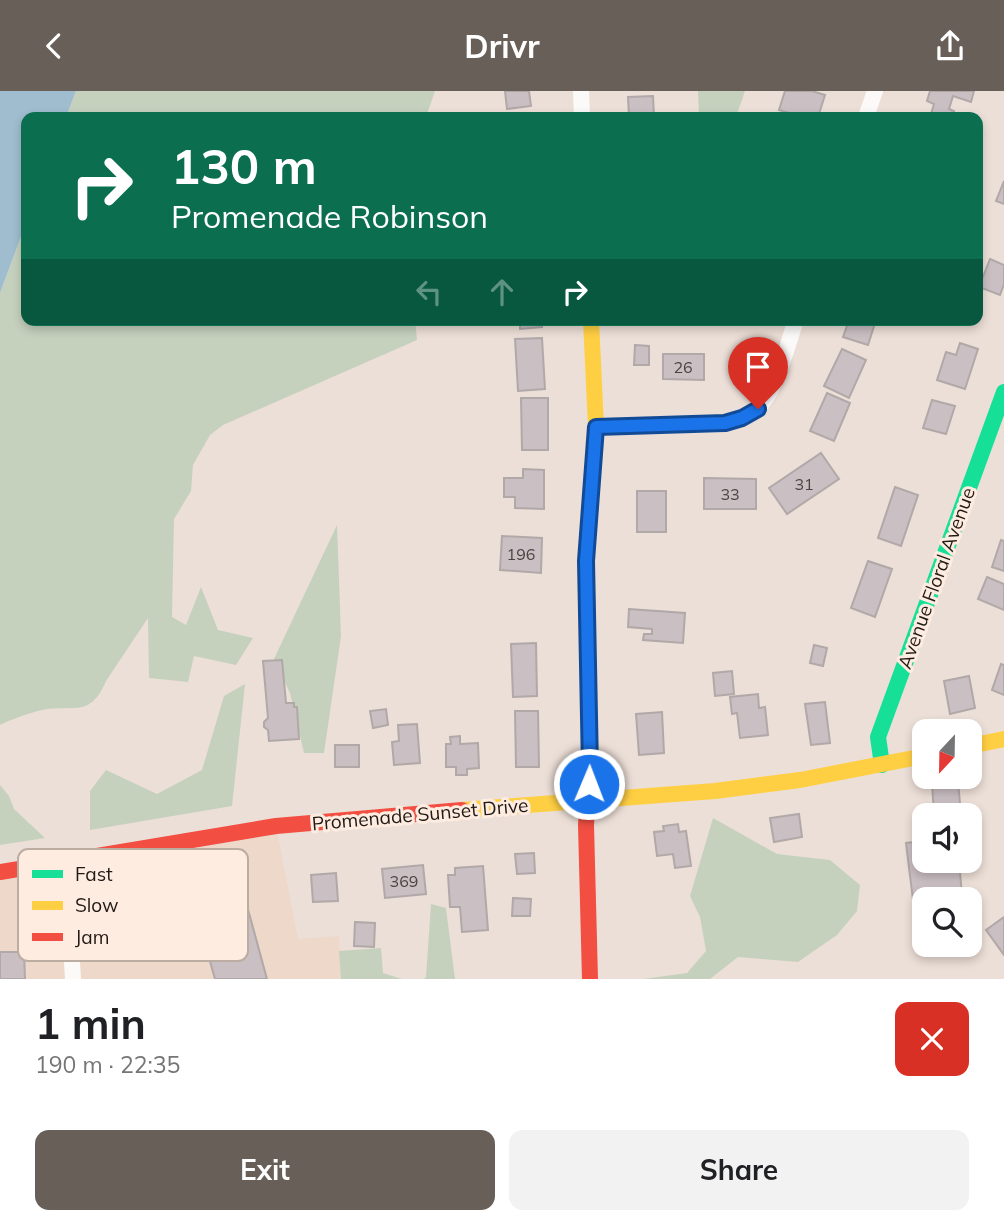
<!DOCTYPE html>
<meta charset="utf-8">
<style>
:root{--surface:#fff;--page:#f2f2f2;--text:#202124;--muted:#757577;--accent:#685f58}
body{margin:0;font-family:Mulish,sans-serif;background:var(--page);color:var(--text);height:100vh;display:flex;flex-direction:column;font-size:26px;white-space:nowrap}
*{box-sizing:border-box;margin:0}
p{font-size:23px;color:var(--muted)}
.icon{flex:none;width:38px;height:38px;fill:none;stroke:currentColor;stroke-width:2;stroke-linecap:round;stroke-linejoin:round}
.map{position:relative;height:888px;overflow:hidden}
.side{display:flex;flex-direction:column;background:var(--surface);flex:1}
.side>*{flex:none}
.top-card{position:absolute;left:21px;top:21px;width:962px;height:214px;border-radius:14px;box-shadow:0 4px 10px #0003;background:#0b6e4f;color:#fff;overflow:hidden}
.needle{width:46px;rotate:202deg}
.fabs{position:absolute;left:912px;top:628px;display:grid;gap:14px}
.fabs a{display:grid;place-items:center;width:70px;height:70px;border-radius:14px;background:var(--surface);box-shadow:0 4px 10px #0003;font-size:35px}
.pin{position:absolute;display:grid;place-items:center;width:60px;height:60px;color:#fff;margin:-72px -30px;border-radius:50% 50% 50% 0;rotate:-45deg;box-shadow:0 0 7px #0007}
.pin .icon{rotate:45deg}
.me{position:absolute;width:77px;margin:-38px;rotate:1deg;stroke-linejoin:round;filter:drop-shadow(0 0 5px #0008)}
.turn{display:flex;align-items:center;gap:24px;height:147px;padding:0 35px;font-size:32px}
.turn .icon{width:91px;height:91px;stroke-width:2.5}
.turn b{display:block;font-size:49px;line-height:60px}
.lanes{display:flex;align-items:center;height:66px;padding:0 35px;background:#0003;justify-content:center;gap:35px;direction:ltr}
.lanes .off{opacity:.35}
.round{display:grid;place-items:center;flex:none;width:74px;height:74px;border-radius:14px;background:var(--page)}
.headline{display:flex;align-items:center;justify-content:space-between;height:119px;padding:0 35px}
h1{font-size:42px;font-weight:700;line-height:52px}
.cta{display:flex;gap:14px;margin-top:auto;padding:14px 35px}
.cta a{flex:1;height:80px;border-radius:14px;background:var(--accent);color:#fff;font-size:28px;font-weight:700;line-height:80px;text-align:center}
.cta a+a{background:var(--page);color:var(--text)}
header{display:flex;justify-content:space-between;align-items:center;height:91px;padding:0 35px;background:var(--accent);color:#fff;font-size:32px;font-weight:700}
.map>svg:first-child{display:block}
.built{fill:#eed8ca}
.green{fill:#c5d1bd}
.water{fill:#9fbdcf}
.building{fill:#cabfc3;stroke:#b1a8a8;stroke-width:2}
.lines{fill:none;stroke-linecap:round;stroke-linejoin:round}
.street{stroke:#fcfaf9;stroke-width:16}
.fast{stroke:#16e098;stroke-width:16}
.slow{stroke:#ffcf43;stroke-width:16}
.jam{stroke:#f24e42;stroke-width:16}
.route-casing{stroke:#114b97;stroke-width:18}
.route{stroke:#1a73e8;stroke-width:12}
.labels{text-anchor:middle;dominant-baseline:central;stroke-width:6;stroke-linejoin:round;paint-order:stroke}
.number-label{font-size:16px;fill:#4b4340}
.street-label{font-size:19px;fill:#211a14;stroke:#feece0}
.key{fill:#feece0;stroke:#bcada3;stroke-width:2}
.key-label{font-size:19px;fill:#211a14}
</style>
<header><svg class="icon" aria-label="back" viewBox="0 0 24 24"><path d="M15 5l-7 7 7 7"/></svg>Drivr<svg class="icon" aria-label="share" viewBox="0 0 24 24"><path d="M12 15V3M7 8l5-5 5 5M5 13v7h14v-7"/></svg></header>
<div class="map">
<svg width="1004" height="888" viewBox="0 0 1004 888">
<rect width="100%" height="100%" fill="#ecdfd7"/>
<polygon class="built" points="276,735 298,848 339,845 341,888 0,888 0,781"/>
<g class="green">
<polygon points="76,0 435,0 426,26 66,26"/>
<polygon points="698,0 745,0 736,26 699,26"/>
<path d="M26 132V229H415L417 249 223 334 210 344 193 374 191 400 174 428 172 526 186 534 201 496 218 539 253 547 236 574 194 565 188 591 149 587 148 527 106 590C90 628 73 613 42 619 29 622 12 628 0 634V202Z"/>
<polygon points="337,434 341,545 324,662 304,662 290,602 274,568"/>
<polygon points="245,593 232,715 90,739 90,700 106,679 157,703 202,679 224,605"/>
<polygon points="0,694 9,705 14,718 45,747 0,754"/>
<polygon points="713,727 777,763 830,769 860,794 857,820 837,844 798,871 738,866 710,888 643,888 687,882 706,860 700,826 690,805"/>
<polygon points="431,813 446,817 455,888 424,888 426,886"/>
<polygon points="381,857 383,882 402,888 341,888 339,860"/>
</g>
<polygon class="water" points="0,0 76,0 66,26 26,26 26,132 0,202"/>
<g class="building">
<polygon points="505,0 529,0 531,15 507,18"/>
<polygon points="785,0 812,0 825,4 818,26 792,26 793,23 779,19"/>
<polygon points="930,0 974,0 971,11 953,5 949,18 954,20 952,26 939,26 931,23 934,13 927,10"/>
<polygon points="653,5 654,26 629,26 628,6"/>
<polygon points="1004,90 1004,113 996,110"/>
<polygon points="990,168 1004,174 1004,193 1000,204 979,196"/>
<polygon points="520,229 542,229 542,236 520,238"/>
<polygon points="849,229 876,229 868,254 843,246"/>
<polygon points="542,247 545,298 518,300 515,248"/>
<polygon points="960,252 978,258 965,298 937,289 946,261 956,264"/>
<polygon points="635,254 649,255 649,274 634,274"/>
<polygon points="842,258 866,269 849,307 824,295"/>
<polygon points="663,263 704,263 704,289 663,288"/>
<polygon points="827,302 850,312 834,350 810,340"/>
<polygon points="521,307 548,307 548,359 522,359"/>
<polygon points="932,309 955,315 946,343 923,337"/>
<polygon points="821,362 839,388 787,423 769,397"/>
<polygon points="523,378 544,379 544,418 515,417 515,406 504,406 504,387 523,387"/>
<polygon points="704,387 756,388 756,418 704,418"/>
<polygon points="895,396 918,404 901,455 878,447"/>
<rect x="637" y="400" width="29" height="41"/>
<polygon points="502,445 542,447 541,482 500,479"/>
<polygon points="1001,449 1004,450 1004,480 992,476"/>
<polygon points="868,470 892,478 875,526 851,517"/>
<polygon points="987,486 1004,493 1004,519 978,508"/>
<polygon points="629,518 685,522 683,552 643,549 644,543 652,543 652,538 628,536"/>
<polygon points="536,552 537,605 513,606 511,553"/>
<polygon points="814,554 827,557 823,575 810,572"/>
<polygon points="282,569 286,612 294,612 294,616 297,616 299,648 269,650 268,639 264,636 264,631 268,627 263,570"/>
<polygon points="1001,573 1004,574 1004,604 992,599"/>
<polygon points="732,580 734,603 715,605 713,582"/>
<polygon points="969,585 975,617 950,623 944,590"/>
<polygon points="758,603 759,617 765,616 768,644 740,647 737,622 732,623 730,606"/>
<polygon points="825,611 830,652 811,654 805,613"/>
<polygon points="386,618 388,634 373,637 370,620"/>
<polygon points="515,620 538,620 539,676 516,676"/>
<polygon points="662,621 664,662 639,664 636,623"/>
<polygon points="417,633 420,672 394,674 392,651 399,650 398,634"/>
<polygon points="460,645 460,653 478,652 479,677 467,678 467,684 456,684 456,676 446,676 446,653 451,653 450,646"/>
<rect x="335" y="654" width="24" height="22"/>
<polygon points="958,690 961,724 934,724 932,692"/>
<polygon points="799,723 802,746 774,751 770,727"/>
<polygon points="678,733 679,741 686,740 691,775 675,777 673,763 657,765 654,741 664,740 663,735"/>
<polygon points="924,750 924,770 959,770 962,804 913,809 906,752"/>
<polygon points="534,762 535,782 517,783 515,763"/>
<polygon points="423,774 426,803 385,807 382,778"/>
<polygon points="483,775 488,839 462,841 460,816 450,816 448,784 455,784 455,777"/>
<polygon points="336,782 338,810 313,811 311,784"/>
<polygon points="513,807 531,808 530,825 512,825"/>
<polygon points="246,811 267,888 215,888 197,824"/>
<polygon points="1004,826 1004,864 986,839"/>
<polygon points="355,831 375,832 374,856 354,855"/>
<polygon points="0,861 24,861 25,888 0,888"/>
</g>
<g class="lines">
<g class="street">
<polyline points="581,0 582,26"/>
<polyline points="866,26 875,0"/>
<path d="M596 336 725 333C736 329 746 326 755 319 776 304 787 254 796 229"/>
<polyline points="66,769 73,888"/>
</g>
<polyline class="fast" points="882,674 878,646 1004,301"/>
<g class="slow">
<polyline points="587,503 586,469 596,336 591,229"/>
<polyline points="970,655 1004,648"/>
<polyline points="462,719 715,700 800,689 924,665"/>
</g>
<g class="jam">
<polyline points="587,503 590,677 586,734 590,888"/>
<polyline points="0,781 276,735 462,719"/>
</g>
</g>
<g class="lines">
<g class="route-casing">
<polyline id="route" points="589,693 590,677 586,470 596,336 725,332 742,327 758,318"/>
</g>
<use href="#route" class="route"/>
</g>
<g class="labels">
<g class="number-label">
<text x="683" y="276">26</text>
<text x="804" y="393">31</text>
<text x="730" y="403">33</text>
<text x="521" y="463">196</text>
<text x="404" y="790">369</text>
</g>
<g class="street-label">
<text transform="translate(936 487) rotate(-70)">Avenue Floral Avenue</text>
<text transform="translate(420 723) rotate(-5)">Promenade Sunset Drive</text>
</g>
</g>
<rect x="18" y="758" width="230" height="112" rx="10" class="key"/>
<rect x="32" y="779" width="31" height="8" fill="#16e098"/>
<rect x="32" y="810" width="31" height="9" fill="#ffcf43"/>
<rect x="32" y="842" width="31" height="8" fill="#f24e42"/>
<g class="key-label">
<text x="75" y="790">Fast</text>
<text x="75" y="821">Slow</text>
<text x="75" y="853">Jam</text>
</g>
</svg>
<div class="fabs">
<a><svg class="needle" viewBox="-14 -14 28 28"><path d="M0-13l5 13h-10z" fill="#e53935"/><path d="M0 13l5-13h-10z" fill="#757577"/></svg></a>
<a><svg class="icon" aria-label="sound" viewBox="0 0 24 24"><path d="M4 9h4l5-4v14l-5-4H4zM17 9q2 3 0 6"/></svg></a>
<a><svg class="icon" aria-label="search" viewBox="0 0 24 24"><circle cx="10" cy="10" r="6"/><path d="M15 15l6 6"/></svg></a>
</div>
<div class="pin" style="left:758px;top:318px;background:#d93025"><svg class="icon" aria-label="arrive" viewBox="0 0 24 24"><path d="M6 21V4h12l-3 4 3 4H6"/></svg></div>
<svg class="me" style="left:589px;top:693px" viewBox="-20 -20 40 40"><circle r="17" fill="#1a73e8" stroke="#fff" stroke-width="3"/><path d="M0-11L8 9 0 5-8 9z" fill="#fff"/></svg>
<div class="top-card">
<div class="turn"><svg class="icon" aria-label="right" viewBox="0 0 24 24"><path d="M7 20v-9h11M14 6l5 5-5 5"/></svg><div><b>130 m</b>Promenade Robinson</div></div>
<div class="lanes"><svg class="icon off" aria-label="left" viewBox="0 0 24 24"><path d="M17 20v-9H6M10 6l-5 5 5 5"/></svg><svg class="icon off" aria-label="ahead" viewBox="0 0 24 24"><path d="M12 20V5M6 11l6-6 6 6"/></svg><svg class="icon" aria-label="right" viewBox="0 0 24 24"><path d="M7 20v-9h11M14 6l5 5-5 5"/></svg></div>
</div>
</div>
<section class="side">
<div class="headline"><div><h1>1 min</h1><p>190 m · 22:35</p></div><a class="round" style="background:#d93025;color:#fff"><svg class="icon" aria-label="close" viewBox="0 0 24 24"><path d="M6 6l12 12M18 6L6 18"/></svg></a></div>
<div class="cta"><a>Exit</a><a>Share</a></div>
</section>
